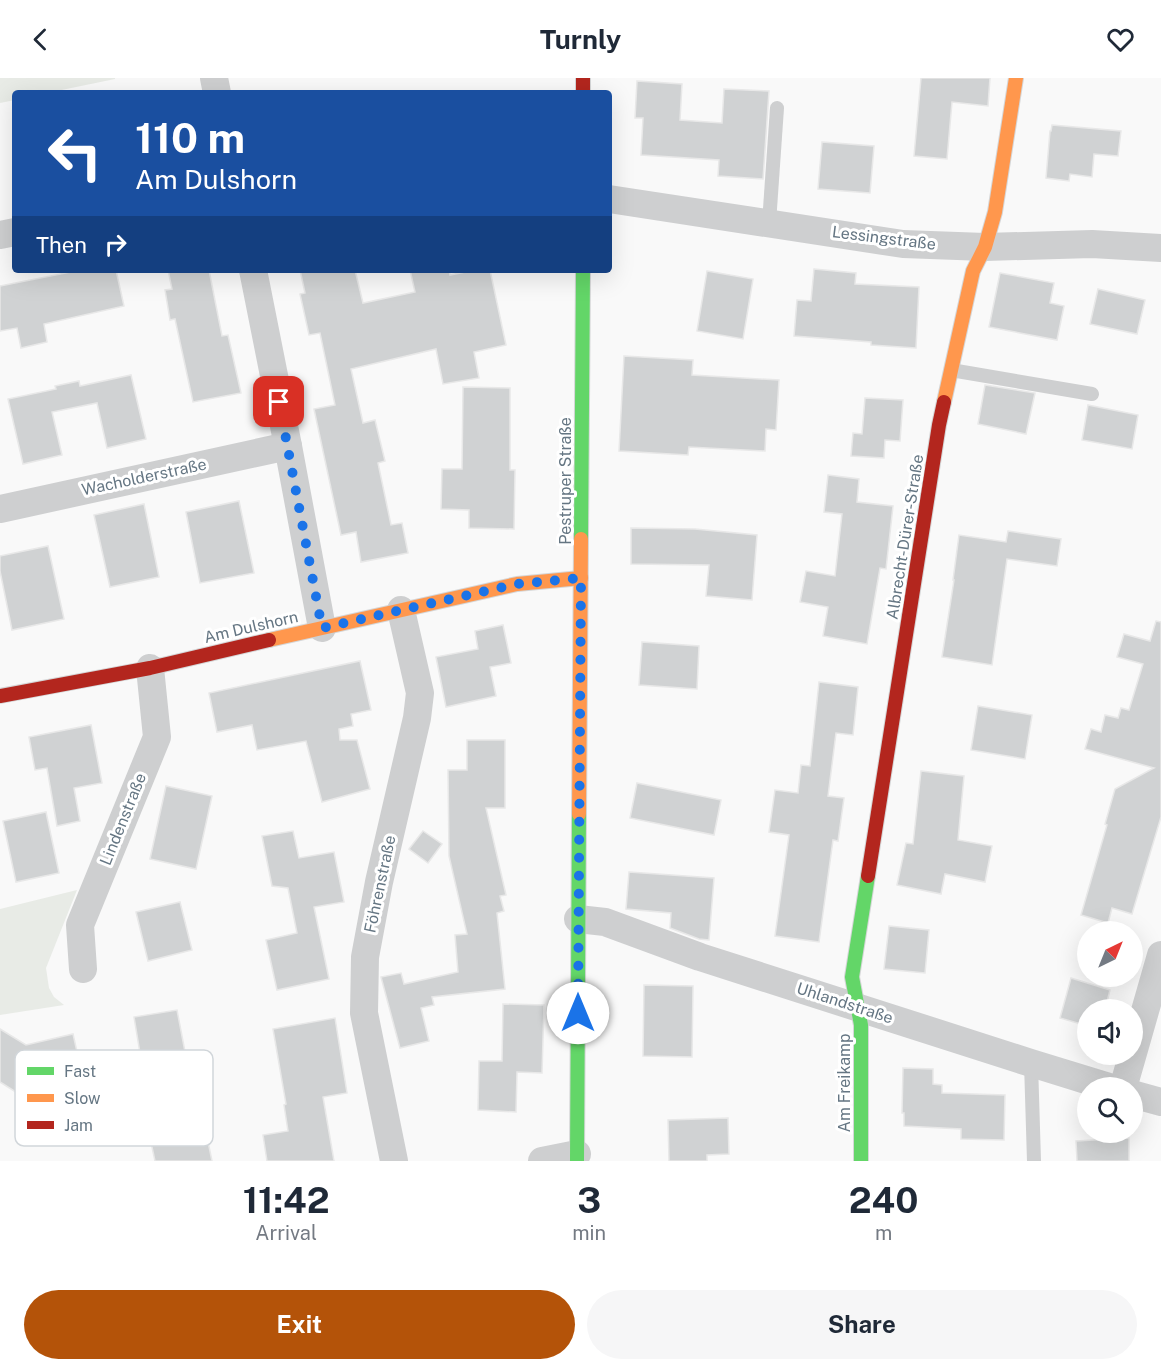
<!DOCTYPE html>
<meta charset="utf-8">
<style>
:root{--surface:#fff;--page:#f6f6f7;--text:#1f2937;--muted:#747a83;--accent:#b45309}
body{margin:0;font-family:"Public Sans",sans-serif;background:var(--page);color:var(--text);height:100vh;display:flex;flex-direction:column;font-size:22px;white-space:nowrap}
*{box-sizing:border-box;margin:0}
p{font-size:20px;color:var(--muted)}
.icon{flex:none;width:33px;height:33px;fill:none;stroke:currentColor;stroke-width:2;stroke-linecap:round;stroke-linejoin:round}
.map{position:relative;height:1083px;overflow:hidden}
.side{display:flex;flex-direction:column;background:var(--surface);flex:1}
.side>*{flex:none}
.guide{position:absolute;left:12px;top:12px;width:600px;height:183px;border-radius:6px;box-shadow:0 6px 24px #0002;background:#1a4fa0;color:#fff;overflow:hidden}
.needle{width:39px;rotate:43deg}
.buttons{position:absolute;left:1077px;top:843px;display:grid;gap:12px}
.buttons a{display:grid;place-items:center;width:66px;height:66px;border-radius:50%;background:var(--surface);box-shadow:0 6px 24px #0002;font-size:30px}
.pin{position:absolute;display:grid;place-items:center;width:51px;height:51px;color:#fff;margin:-26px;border-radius:12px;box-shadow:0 3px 9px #0006}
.me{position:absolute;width:66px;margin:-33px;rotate:0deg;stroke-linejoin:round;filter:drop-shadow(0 0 4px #0008)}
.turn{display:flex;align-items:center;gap:21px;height:126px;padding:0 24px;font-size:27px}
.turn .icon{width:78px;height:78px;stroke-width:2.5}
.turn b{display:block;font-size:42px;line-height:51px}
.then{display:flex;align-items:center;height:57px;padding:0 24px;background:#0003;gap:12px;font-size:22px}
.eta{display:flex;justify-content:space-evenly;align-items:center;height:102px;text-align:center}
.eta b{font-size:36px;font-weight:700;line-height:42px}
.button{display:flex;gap:12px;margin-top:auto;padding:12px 24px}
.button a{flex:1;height:69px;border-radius:36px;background:var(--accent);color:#fff;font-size:24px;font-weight:700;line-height:69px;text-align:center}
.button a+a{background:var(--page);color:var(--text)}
header{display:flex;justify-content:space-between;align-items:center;height:78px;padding:0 24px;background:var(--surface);font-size:27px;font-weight:700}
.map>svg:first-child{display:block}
.green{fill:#e8ebe6}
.building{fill:#d0d2d3;stroke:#e8e8e8;stroke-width:1.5}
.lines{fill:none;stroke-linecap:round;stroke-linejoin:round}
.fast-casing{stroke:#d5d6d7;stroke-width:16}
.slow-casing{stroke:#d5d6d7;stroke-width:16}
.jam-casing{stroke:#d5d6d7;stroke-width:16}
.lane{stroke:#cecfd0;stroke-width:14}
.street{stroke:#cecfd0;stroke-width:28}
.fast{stroke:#63d668;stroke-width:14}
.slow{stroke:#ff974d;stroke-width:14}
.jam{stroke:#b3261e;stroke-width:14}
.route{stroke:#1a73e8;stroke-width:10;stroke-dasharray:0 18}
.labels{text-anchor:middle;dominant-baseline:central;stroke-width:6;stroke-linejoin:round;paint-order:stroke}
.street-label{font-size:16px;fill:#657683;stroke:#fff}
.key{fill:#fff;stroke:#d1d6da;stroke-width:1.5}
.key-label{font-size:16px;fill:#657683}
</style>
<header><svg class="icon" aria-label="back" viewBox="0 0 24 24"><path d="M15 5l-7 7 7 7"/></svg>Turnly<svg class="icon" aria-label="heart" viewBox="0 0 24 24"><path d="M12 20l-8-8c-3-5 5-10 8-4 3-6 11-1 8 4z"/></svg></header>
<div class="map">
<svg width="1161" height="1083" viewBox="0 0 1161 1083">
<rect width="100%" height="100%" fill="#f9f9f9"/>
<g class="green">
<polygon points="0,0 115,0 115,1 47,15 15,15 15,22 0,25"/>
<polygon points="77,812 46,890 49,910 54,919 64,927 0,937 0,831"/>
</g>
<g class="building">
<polygon points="921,0 990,0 988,28 952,24 947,81 914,78"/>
<polygon points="637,3 682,6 680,42 722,45 724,11 769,13 763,101 718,98 719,82 641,77 643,40 635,40"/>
<polygon points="1052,47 1121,53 1118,78 1094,76 1092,99 1070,96 1069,103 1046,100 1050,53 1051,53"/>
<polygon points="822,64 874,68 870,115 818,111"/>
<polygon points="814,191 856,195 855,206 919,209 916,270 871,267 871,264 794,258 797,222 811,223"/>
<polygon points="71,192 116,192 124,228 44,246 47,264 21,270 17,250 0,253 0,208 71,194"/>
<polygon points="168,192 209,192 222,258 228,257 241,315 193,324 175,241 170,242 165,212 172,211"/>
<polygon points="300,192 355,192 363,225 415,214 410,192 449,192 450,197 475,192 490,192 506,267 474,274 479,300 443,306 436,271 351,291 363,345 375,342 385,383 378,385 391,447 402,445 408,475 361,484 356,454 341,457 314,331 335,327 320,255 309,257 300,216 305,215"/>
<polygon points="707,193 753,201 743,261 697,253"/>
<polygon points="1000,195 1054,205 1050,225 1064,228 1057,262 989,249"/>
<polygon points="1098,211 1145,222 1137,256 1090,246"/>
<polygon points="624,278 693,282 692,297 779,302 776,352 766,351 765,373 689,369 688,377 619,373"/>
<polygon points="131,297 146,361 107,370 97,325 52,334 62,377 23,386 8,321 56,311 55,308 79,303 80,308"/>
<polygon points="985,307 1035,315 1026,356 978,346"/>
<polygon points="463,309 510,310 510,392 515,392 514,451 469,450 469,432 441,431 442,391 462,391"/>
<polygon points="865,320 903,322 900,363 885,362 884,380 851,378 853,355 862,356"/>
<polygon points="1088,327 1138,337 1132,371 1082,362"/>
<polygon points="828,397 859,401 857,424 893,428 886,491 880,490 867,566 823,558 828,529 800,524 806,493 835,498 842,436 824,434"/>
<polygon points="239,423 254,495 200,505 186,434"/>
<polygon points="144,426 159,499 110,509 94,437"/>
<polygon points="631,450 695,451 757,457 752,522 706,518 709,487 631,486"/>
<polygon points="1008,453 1061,461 1057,488 1007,481 992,587 942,579 954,502 953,502 959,457 1006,464"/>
<polygon points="48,468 64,541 12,552 0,493 0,478"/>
<polygon points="1156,543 1161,544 1161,739 1132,836 1112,830 1108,845 1081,837 1107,747 1105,746 1115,711 1154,690 1085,671 1091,651 1101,654 1105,637 1118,640 1121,630 1129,632 1143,586 1117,579 1124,556 1150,563"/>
<polygon points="503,547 511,585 490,589 496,618 446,629 436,579 478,571 475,553"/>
<polygon points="642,564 699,568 697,611 639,607"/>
<polygon points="360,583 371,632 351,636 353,648 339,651 340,662 357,662 370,711 322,724 306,663 257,672 252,647 217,654 209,615"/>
<polygon points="819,604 858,609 853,657 836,655 828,718 844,720 838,763 833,762 819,864 775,858 789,757 769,754 775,712 798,715 801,687 810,688"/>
<polygon points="978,628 1032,637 1025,681 971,672"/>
<polygon points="91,647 102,705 74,710 80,743 57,748 47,690 35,692 29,659"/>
<polygon points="467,662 505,662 505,730 486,730 506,817 500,818 504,833 497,835 505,911 432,919 434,927 421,930 429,963 400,970 381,899 401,895 404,906 458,894 455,857 467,856 449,778 448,692 467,692"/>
<polygon points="921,693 964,698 958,762 992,768 985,804 945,796 941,816 897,807 906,765 913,766"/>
<polygon points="637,705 721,722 714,757 630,740"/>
<polygon points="166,708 212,718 196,791 150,781"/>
<polygon points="46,734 59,795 16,804 3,743"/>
<polygon points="293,753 299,780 334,774 344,824 314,829 329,901 277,912 266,862 297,855 288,810 272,808 262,758"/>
<polygon points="423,753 442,766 428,785 409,771"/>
<polygon points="629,794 714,800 709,862 699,861 670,850 671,835 626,831"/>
<polygon points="180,824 192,872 148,883 136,834"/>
<polygon points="889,848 929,852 925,895 884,891"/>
<polygon points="1071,900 1110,912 1105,932 1088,932 1088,948 1060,940"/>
<polygon points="644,907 693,908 692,979 643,978"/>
<polygon points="503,926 544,927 542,995 517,994 516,1034 478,1032 479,983 502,983"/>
<polygon points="177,932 186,979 142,987 134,939"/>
<polygon points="335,940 347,1015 323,1019 334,1083 267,1083 263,1057 288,1053 284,1027 286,1026 273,951"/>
<polygon points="0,951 26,967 73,956 85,1009 22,1018 0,1004"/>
<polygon points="903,990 933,991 933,1006 942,1007 942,1015 1005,1017 1004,1062 961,1061 961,1051 904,1048 904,1035 902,1035"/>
<polygon points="728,1040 729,1076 707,1077 707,1083 669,1083 668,1042"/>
<polygon points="205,1049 212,1083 155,1083 150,1060"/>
<polygon points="1129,1060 1129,1083 1077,1083 1076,1063"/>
</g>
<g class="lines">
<g class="fast-casing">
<g id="fast">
<polyline points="581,461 583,192"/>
<polyline points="577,1083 579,736"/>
<polyline points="861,1083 861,947 852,899 868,798"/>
</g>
</g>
<g class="slow-casing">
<g id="slow">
<polyline points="944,324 973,193 985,169 995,134 1016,0"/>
<polyline points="269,562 517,506 581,500"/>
<polyline points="579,736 581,461"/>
</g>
</g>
<g class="jam-casing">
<g id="jam">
<polyline points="583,0 583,15"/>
<polyline points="0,618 150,590 269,562"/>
<polyline points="868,798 939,347 944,324"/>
</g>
</g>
<g class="lane">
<polyline points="769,145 777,30"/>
<polyline points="951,292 1092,316"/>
<polyline points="1031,985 1034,1083"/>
</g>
<g class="street">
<polyline points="214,0 217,15"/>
<polyline points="609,121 903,166 985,169 1092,166 1161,170"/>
<polyline points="0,157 15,154"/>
<polyline points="253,192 288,368 322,550"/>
<polyline points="0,431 288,368"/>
<polyline points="578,841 605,844 700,879 1031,985 1112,1010"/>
<polyline points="83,891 80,847 157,659 150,590"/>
<polyline points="1123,1010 1161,877"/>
<polyline points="1132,1016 1161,1024"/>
<polyline points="394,1083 364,935 365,879 379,804 417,640 420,615 401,532"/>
<polyline points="542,1083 577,1076"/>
</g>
<use href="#fast" class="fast"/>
<use href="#slow" class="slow"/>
<use href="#jam" class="jam"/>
</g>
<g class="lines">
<polyline class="route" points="279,324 322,550 517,506 581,500 578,935"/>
</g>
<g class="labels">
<g class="street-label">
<text transform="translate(884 160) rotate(7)">Lessingstraße</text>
<text transform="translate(144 399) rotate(-12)">Wacholderstraße</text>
<text transform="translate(565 403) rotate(-90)">Pestruper Straße</text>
<text transform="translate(905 459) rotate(-81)">Albrecht-Dürer-Straße</text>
<text transform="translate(251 549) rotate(-13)">Am Dulshorn</text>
<text transform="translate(123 741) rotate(-68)">Lindenstraße</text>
<text transform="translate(380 806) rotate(-78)">Föhrenstraße</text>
<text transform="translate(845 925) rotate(18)">Uhlandstraße</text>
<text transform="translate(844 1005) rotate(-90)">Am Freikamp</text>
</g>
</g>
<rect x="15" y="972" width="198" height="96" rx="9" class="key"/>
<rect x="27" y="989" width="27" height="8" fill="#63d668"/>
<rect x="27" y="1016" width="27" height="8" fill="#ff974d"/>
<rect x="27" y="1043" width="27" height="8" fill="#b3261e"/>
<g class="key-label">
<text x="64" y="999">Fast</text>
<text x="64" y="1026">Slow</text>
<text x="64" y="1053">Jam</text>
</g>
</svg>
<div class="buttons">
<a><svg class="needle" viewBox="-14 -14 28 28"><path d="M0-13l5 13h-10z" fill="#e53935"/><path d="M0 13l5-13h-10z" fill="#747a83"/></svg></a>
<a><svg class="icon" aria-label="sound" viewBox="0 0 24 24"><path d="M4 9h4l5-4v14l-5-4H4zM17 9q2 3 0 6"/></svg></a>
<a><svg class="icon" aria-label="search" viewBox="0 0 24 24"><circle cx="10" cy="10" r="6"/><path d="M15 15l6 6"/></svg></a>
</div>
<div class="pin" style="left:279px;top:324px;background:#d93025"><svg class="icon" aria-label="arrive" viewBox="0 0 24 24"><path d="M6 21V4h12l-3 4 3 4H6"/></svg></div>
<svg class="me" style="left:578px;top:935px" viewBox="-20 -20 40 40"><circle r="19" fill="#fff"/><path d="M0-13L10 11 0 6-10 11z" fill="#1a73e8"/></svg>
<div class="guide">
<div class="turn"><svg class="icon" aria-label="left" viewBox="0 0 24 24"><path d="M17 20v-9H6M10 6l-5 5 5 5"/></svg><div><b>110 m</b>Am Dulshorn</div></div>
<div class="then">Then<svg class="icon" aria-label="right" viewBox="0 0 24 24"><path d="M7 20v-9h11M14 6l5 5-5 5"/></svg></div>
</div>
</div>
<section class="side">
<div class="eta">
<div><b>11:42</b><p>Arrival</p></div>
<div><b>3</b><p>min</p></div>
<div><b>240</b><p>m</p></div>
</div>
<div class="button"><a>Exit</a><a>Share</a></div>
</section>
